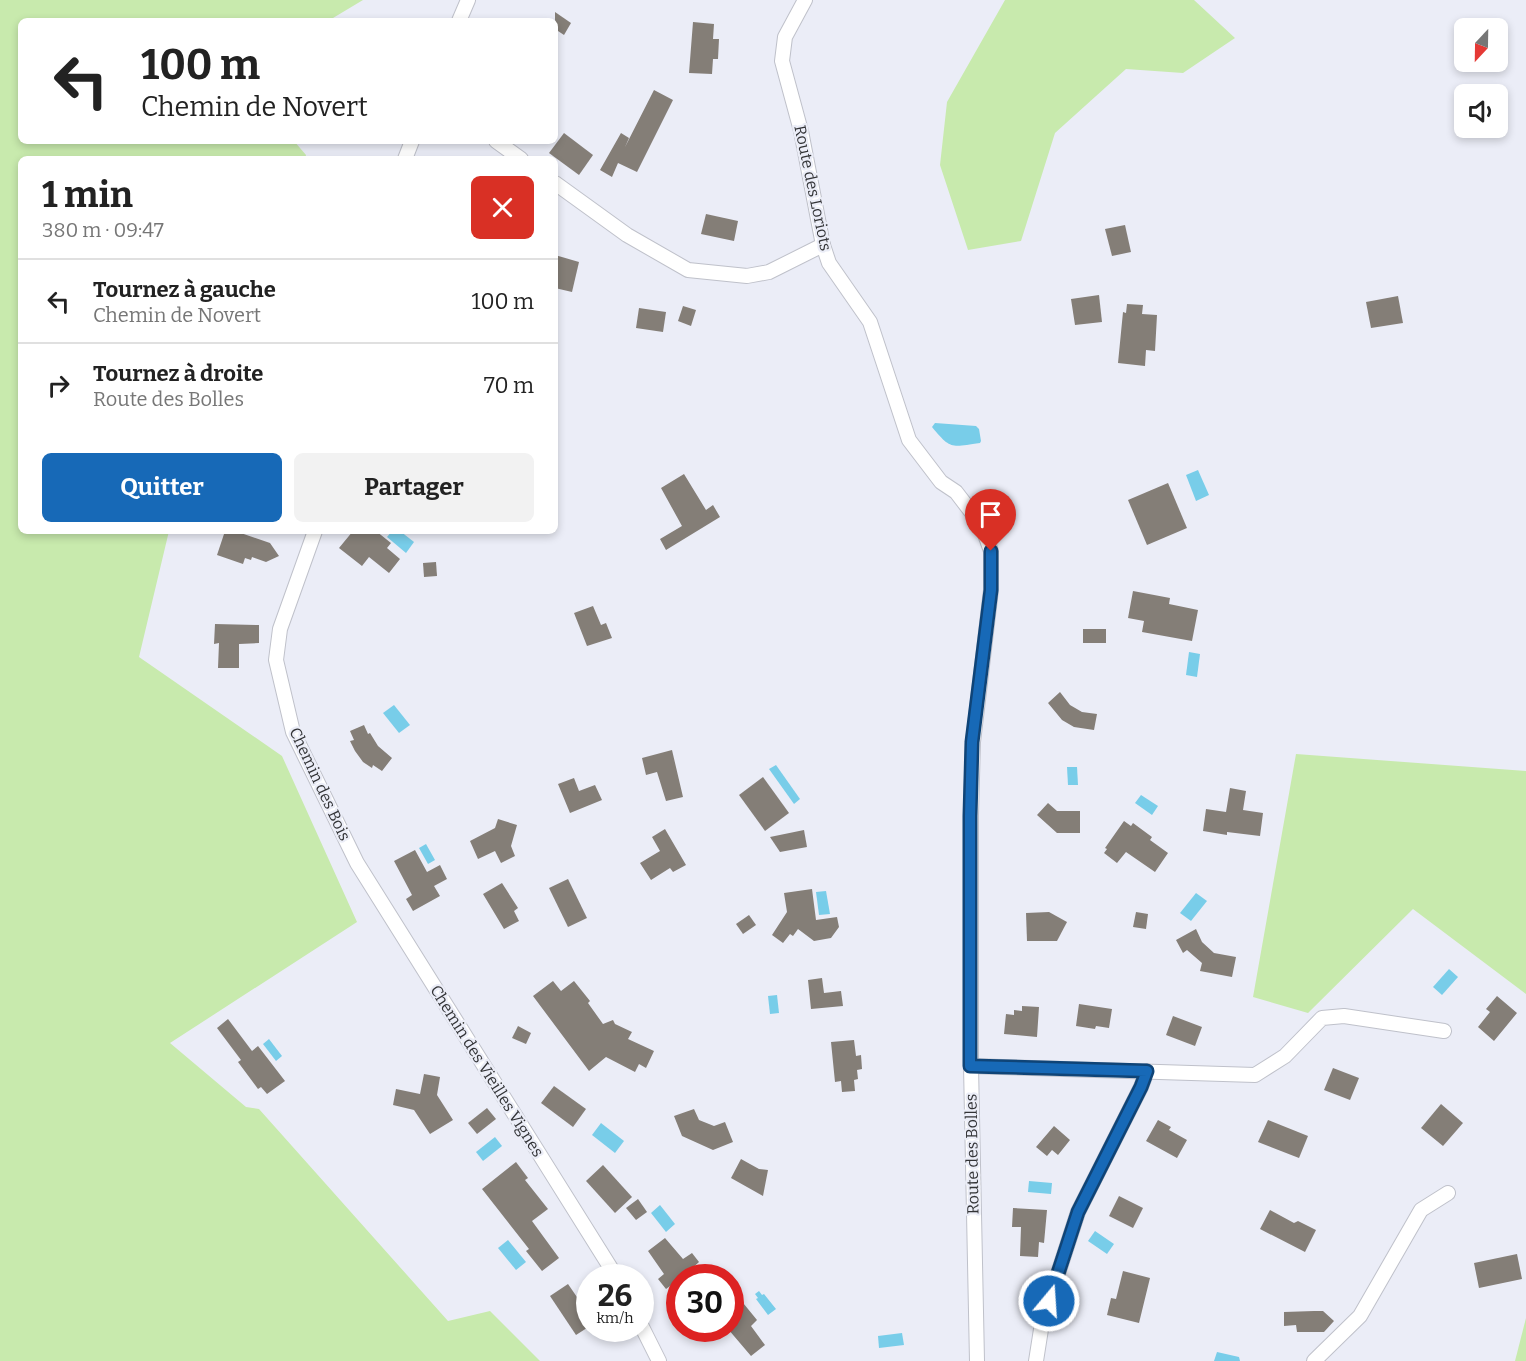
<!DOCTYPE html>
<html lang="fr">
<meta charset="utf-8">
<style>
:root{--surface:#fff;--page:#f2f2f2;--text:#222;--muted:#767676;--line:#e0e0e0;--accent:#1769b7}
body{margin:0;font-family:Bitter,serif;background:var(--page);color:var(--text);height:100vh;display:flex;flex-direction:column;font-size:22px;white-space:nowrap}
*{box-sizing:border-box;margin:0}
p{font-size:20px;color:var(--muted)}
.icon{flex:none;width:33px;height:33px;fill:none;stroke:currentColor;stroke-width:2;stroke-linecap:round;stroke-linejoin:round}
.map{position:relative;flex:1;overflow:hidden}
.panel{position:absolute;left:18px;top:156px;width:540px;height:378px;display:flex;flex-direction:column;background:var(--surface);border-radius:9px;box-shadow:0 3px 9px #0003}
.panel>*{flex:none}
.top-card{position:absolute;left:18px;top:18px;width:540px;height:126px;border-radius:9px;box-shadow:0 3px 9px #0003;background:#fff;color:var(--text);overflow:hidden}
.needle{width:39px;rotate:202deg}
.controls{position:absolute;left:1454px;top:18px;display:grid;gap:12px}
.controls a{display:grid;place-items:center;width:54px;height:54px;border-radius:9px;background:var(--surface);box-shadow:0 3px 9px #0003;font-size:30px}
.speed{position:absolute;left:576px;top:1264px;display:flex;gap:12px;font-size:30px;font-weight:700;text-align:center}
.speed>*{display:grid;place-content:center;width:78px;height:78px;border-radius:50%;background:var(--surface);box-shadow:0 3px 9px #0003;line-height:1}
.speed small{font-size:15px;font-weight:400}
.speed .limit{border:9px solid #d22;background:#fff;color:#111}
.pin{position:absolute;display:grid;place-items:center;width:51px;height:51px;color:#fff;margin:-62px -26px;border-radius:50% 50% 50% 0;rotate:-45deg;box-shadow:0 0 6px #0007}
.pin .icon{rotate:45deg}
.me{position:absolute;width:66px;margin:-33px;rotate:18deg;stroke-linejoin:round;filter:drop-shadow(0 0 4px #0008)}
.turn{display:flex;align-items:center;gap:21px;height:126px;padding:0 24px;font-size:27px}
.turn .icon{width:78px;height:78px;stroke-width:2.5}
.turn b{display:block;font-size:42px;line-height:51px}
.round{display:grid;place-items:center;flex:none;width:63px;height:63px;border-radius:9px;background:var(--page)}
.head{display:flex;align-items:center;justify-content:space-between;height:102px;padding:0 24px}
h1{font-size:36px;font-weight:700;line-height:45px}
.action{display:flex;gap:12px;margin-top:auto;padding:12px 24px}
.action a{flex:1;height:69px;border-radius:9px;background:var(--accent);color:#fff;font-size:24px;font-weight:700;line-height:69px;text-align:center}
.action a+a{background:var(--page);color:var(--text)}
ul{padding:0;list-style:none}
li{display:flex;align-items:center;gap:18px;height:84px;padding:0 24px;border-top:2px solid var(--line)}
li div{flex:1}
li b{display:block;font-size:22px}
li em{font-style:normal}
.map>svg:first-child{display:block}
.green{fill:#c8eaad}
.water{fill:#78cde9}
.building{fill:#847e77}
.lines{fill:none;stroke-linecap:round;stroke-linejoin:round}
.street-casing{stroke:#bfc1ca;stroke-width:16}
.street{stroke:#fff;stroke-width:14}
.route-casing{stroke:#0f4477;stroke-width:15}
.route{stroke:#1769b7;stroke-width:10}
.labels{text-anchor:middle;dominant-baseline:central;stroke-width:4.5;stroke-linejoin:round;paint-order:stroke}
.street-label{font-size:16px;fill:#323336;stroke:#ebedf7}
</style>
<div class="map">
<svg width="1526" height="1361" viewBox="0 0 1526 1361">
<rect width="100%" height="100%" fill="#ebedf7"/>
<g class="green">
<polygon points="0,0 363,0 328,21 21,21 21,141 294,141 306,155 305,159 21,159 21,531 169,531 139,657 282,756 357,922 170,1043 246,1107 259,1109 448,1321 490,1311 540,1361 0,1361"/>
<polygon points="1005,0 1194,0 1235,38 1183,73 1126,69 1055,133 1021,241 968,250 940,165 947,102"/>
<polygon points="1296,754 1526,771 1526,994 1413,909 1308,1013 1253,997"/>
<polygon points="1526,1318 1526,1361 1515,1361"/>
</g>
<g class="water">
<path d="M935 423 976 426 979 429 981 441 980 443C951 447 951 450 932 427Z"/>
<polygon points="1198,470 1209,495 1196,501 1186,475"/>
<polygon points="392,531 400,531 414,542 406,553 387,537"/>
<polygon points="1189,652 1200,654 1197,677 1186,675"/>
<polygon points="394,705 410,725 399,733 383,713"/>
<polygon points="776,765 800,799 794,804 769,769"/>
<polygon points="1067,767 1077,767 1078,785 1068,785"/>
<polygon points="1141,795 1158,806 1152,815 1135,803"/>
<polygon points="426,844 435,860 428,864 419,848"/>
<polygon points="826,891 830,914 819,915 816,892"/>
<polygon points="1196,893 1207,901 1191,921 1180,913"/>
<polygon points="1449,969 1458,977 1442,995 1433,987"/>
<polygon points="777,995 779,1013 770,1014 768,996"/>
<polygon points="269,1039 282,1056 276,1061 263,1044"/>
<polygon points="601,1123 624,1141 615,1153 592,1135"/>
<polygon points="495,1137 502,1146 483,1161 476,1152"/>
<polygon points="1029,1181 1052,1183 1051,1194 1028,1192"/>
<polygon points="660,1205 675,1224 666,1232 651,1213"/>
<polygon points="1095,1231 1114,1244 1107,1254 1088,1241"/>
<polygon points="508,1240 526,1262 516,1270 498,1248"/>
<polygon points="759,1291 762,1295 764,1294 776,1309 768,1315 756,1299 758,1298 755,1294"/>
<polygon points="902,1333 904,1345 879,1348 878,1336"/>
<polygon points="1217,1352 1239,1357 1240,1361 1214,1361"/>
</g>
<g class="building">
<polygon points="555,12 571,23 564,35 555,29"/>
<polygon points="693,22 714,24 713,39 719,39 718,59 713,59 712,74 689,73"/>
<polygon points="654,90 673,100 637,172 618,163 612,177 600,170 621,133 629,138 625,147"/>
<polygon points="564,133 593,155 579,175 549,153"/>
<polygon points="706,214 738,221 734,241 701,234"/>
<polygon points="1125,225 1131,252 1112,256 1105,229"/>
<polygon points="555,255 579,262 572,292 555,288"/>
<polygon points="1099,295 1102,322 1075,325 1071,299"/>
<polygon points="1398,296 1403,323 1371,328 1366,302"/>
<polygon points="1127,304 1143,305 1142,314 1157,315 1155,351 1146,350 1145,366 1118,363 1123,312 1126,313"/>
<polygon points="683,306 696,310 691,326 678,321"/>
<polygon points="639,308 666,312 663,332 636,328"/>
<polygon points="684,474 706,510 713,505 720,517 666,550 660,539 682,526 661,488"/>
<polygon points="1168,483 1187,528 1147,545 1128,500"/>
<polygon points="225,531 235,531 270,543 279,556 266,562 252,557 251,560 245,558 243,564 217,555"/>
<polygon points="353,531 376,531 391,543 387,548 400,559 389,573 369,557 362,566 339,548"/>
<polygon points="436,562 437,576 424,577 423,563"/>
<polygon points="1133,591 1170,598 1169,604 1198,610 1192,641 1142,632 1144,621 1128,618"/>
<polygon points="593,606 601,625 606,623 612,638 587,646 574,613"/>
<polygon points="215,624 259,625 259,643 239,644 239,668 218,668 219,643 214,644"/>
<rect x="1083" y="629" width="23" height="14"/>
<polygon points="1060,692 1070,705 1082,712 1097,714 1094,730 1074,727 1062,720 1048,703"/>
<polygon points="364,725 368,734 370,733 378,746 392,758 382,771 373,765 372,768 363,762 355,751 350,741 354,740 350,731"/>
<polygon points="672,750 683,797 666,801 657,772 646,775 642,758"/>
<polygon points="763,777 789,813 765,831 739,795"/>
<polygon points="574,778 579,791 595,785 602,800 570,813 558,784"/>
<polygon points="1230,788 1246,791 1243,810 1263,813 1260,836 1227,832 1227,835 1203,831 1206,809 1226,812"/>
<polygon points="1048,803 1057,811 1080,811 1080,833 1057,833 1037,815"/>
<polygon points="498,819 517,825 511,846 515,856 501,863 495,851 478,859 470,841 495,828"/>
<polygon points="1124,821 1131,826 1133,823 1152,837 1150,840 1168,853 1155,872 1126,852 1117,863 1104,853 1107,849 1105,848"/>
<polygon points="665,829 686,865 673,872 670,868 651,880 640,863 660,851 652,837"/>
<polygon points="804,830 807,847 780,852 770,837"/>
<polygon points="415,850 427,872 440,865 447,879 434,886 440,896 413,911 406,899 412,895 394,861"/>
<polygon points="568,879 587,918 568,927 549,888"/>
<polygon points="502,883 518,908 514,911 519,921 504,929 483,894"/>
<polygon points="812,889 816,920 837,917 839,927 831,938 814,941 798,929 793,936 790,934 783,943 772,935 787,912 784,893"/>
<polygon points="1049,912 1067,922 1057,941 1027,941 1026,913"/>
<polygon points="1136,912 1148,914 1146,929 1133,927"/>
<polygon points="749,915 756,925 743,934 736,924"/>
<polygon points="1196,929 1202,942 1214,953 1236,957 1232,977 1200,971 1202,963 1187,950 1183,953 1176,940"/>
<polygon points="822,978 824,993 841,991 843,1006 811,1009 808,980"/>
<polygon points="553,981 561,991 574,981 590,1001 588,1003 603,1024 613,1020 615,1024 632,1032 628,1039 654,1051 646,1068 639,1064 635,1072 606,1057 589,1071 533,996"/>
<polygon points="1497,996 1517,1013 1494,1041 1478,1027 1490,1012 1486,1009"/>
<polygon points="1079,1004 1112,1009 1109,1028 1096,1026 1095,1029 1076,1026"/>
<polygon points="1022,1006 1039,1007 1037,1037 1004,1034 1006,1014 1014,1015 1014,1010 1022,1011"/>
<polygon points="1173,1016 1202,1027 1195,1046 1166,1035"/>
<polygon points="228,1019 252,1051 258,1046 285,1081 267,1094 261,1087 258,1089 238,1062 241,1060 217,1028"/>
<polygon points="518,1026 531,1033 526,1044 512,1038"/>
<polygon points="854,1040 856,1056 861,1055 862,1069 857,1070 858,1079 854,1080 855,1091 842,1092 841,1081 835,1082 831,1042"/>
<polygon points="1333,1068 1359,1078 1350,1100 1324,1090"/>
<polygon points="424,1074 440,1077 437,1095 453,1120 430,1134 414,1110 393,1105 396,1089 420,1094"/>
<polygon points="554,1086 586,1109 573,1127 541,1103"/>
<polygon points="1441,1104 1463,1123 1443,1146 1421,1128"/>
<polygon points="487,1108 496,1119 477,1134 468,1123"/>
<polygon points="694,1109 699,1120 714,1126 725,1122 733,1142 713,1150 682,1136 674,1116"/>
<polygon points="1158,1120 1171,1127 1169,1130 1187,1140 1177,1158 1146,1141"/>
<polygon points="1268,1120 1308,1136 1299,1158 1258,1142"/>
<polygon points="1054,1126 1070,1140 1058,1155 1052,1150 1047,1156 1036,1147"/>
<polygon points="741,1159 759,1169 768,1170 763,1196 731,1178"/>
<polygon points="516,1162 528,1178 525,1180 548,1209 532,1221 559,1258 542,1271 526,1251 529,1249 482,1189"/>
<polygon points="603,1165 632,1197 615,1213 586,1181"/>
<polygon points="1119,1196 1143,1208 1133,1228 1109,1216"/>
<polygon points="638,1199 647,1212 636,1220 626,1208"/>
<polygon points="1013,1208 1047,1210 1044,1243 1039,1242 1038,1257 1020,1256 1021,1227 1012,1227"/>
<polygon points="1270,1210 1294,1223 1298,1221 1316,1230 1305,1252 1260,1229"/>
<polygon points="665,1238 683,1259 692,1253 699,1262 684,1276 666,1289 658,1279 664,1274 648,1251"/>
<polygon points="1517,1254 1522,1279 1479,1288 1474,1263"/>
<polygon points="1123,1271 1150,1278 1139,1323 1107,1315 1111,1298 1116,1299"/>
<polygon points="568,1284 590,1316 590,1326 576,1335 550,1296"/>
<polygon points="730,1287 757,1320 751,1326 765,1345 751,1356 728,1329 730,1329"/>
<polygon points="1314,1311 1323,1311 1334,1321 1324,1332 1297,1332 1296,1325 1284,1326 1284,1312"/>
</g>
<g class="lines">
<g class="street-casing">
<g id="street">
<polyline points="805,0 785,37 782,61 801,131 823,245 829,263 870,322 909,440 941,482 956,492 982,526 991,551 991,590 973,742 971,815 971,1066 977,1361"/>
<polyline points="459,21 468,0"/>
<polyline points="496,141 521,159"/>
<polyline points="405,159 412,141"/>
<polyline points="555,183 627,235 688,270 747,276 769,272 823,245"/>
<polyline points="315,531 280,629 276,660 293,732 357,863 617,1278"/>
<polyline points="971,1066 1255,1075 1285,1056 1322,1018 1344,1016 1444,1031"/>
<polyline points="640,1323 659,1361"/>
<polyline points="1036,1361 1042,1323 1078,1212 1141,1087 1147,1071"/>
<polyline points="1314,1361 1360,1316 1421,1210 1448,1193"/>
</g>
</g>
<use href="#street" class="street"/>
</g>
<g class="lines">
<g class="route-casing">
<polyline id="route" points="991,551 991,590 972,742 970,816 970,1066 1147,1071 1141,1087 1078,1212 1049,1301"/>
</g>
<use href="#route" class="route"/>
</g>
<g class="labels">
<g class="street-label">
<text transform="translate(813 188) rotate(78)">Route des Loriots</text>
<text transform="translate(320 784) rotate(65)">Chemin des Bois</text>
<text transform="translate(487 1071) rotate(58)">Chemin des Vieilles Vignes</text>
<text transform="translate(972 1154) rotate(-91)">Route des Bolles</text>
</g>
</g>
</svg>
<div class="controls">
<a><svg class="needle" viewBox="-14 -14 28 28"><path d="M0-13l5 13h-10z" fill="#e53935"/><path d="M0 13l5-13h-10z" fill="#767676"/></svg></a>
<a><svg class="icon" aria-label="sound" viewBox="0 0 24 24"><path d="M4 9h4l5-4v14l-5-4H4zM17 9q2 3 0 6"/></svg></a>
</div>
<div class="speed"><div>26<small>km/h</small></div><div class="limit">30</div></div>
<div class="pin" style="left:991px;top:551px;background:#d93025"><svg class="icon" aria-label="arrive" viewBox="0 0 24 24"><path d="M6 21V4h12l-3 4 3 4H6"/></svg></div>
<svg class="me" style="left:1049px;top:1301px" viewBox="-20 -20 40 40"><circle r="17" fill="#1769b7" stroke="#fff" stroke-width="3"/><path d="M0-11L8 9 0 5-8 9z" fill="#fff"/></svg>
<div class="top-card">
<div class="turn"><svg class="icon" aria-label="left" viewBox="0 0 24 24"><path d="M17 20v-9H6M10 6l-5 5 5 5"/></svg><div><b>100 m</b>Chemin de Novert</div></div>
</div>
<section class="panel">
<div class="head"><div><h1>1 min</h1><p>380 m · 09:47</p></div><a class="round" style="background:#d93025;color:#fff"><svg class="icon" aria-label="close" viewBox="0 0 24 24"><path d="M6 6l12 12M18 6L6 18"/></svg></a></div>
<ul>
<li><svg class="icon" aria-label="left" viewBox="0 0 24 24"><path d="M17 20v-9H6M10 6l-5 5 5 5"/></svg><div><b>Tournez à gauche</b><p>Chemin de Novert</p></div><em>100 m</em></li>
<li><svg class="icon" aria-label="right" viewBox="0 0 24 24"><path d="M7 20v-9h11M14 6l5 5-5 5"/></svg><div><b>Tournez à droite</b><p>Route des Bolles</p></div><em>70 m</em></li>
</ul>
<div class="action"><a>Quitter</a><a>Partager</a></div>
</section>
</div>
